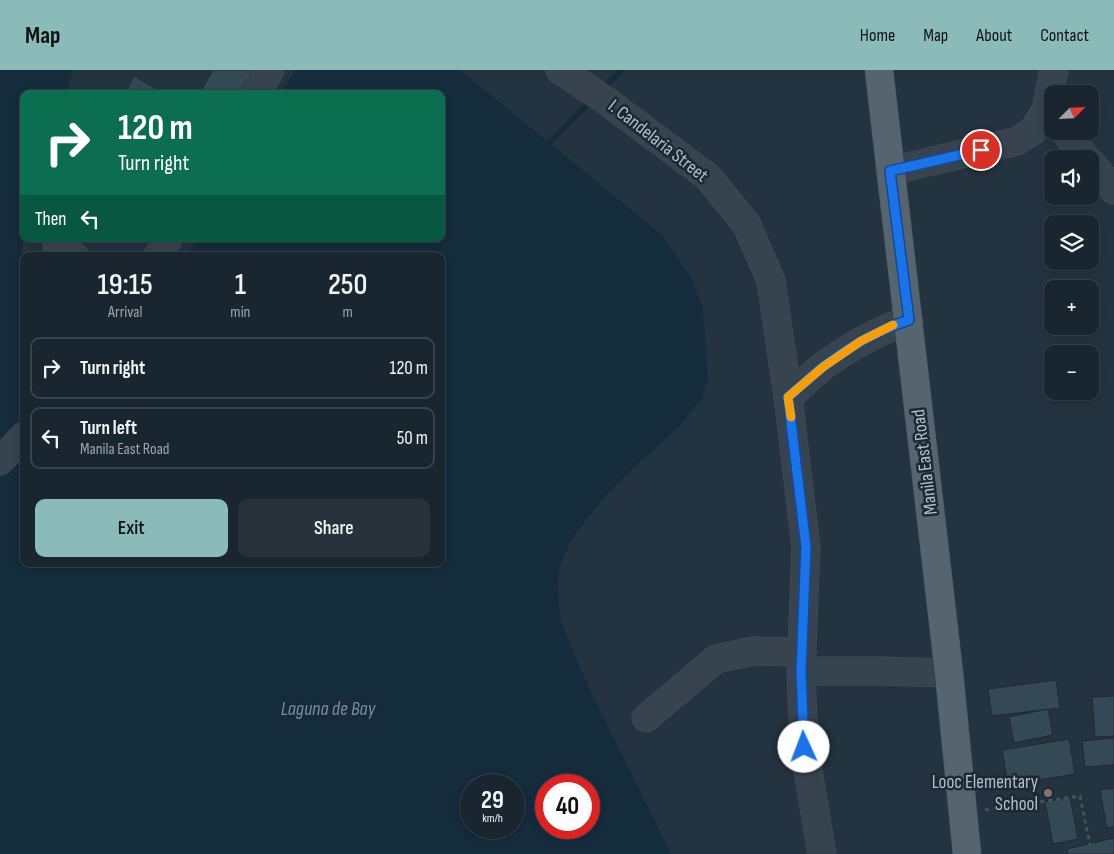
<!DOCTYPE html>
<meta charset="utf-8">
<style>
:root{--surface:#1a262f;--page:#27323b;--text:#f1f3f6;--muted:#9fa5aa;--line:#38434b;--accent:#8bbbb9}
body{margin:0;font-family:"Sofia Sans Condensed",sans-serif;background:var(--page);color:var(--text);height:100vh;display:flex;flex-direction:column;font-size:19px;white-space:nowrap}
*{box-sizing:border-box;margin:0}
p{font-size:16px;color:var(--muted)}
.icon{flex:none;width:28px;height:28px;fill:none;stroke:currentColor;stroke-width:2;stroke-linecap:round;stroke-linejoin:round}
.map{position:relative;flex:1;overflow:hidden}
.drawer{position:absolute;left:20px;top:182px;width:425px;height:315px;display:flex;flex-direction:column;background:var(--surface);border-radius:10px;box-shadow:0 2px 8px #0003,0 0 0 1px var(--line)}
.drawer>*{flex:none}
.hud{position:absolute;left:20px;top:20px;width:425px;height:152px;border-radius:10px;box-shadow:0 2px 8px #0003,0 0 0 1px var(--line);background:#0b6e4f;color:#fff;overflow:hidden}
.needle{width:32px;rotate:66deg}
.buttons{position:absolute;left:1044px;top:15px;display:grid;gap:10px}
.buttons a{display:grid;place-items:center;width:55px;height:55px;border-radius:10px;background:var(--surface);box-shadow:0 2px 8px #0003,0 0 0 1px var(--line);font-size:25px}
.speed{position:absolute;left:460px;top:704px;display:flex;gap:10px;font-size:25px;font-weight:700;text-align:center}
.speed>*{display:grid;place-content:center;width:65px;height:65px;border-radius:50%;background:var(--surface);box-shadow:0 2px 8px #0003,0 0 0 1px var(--line);line-height:1}
.speed small{font-size:12px;font-weight:400}
.speed .limit{border:8px solid #d22;background:#fff;color:#111}
.pin{position:absolute;display:grid;place-items:center;width:42px;height:42px;color:#fff;margin:-21px;border:2px solid #fff;border-radius:50%;box-shadow:0 1px 5px #0007}
.me{position:absolute;width:55px;margin:-28px;rotate:358deg;stroke-linejoin:round;filter:drop-shadow(0 0 4px #0008)}
.turn{display:flex;align-items:center;gap:18px;height:105px;padding:0 15px;font-size:22px}
.turn .icon{width:65px;height:65px;stroke-width:2.5}
.turn b{display:block;font-size:35px;line-height:42px}
.then{display:flex;align-items:center;height:48px;padding:0 15px;background:#0003;gap:10px;font-size:19px}
.eta{display:flex;justify-content:space-evenly;align-items:center;height:85px;text-align:center}
.eta b{font-size:30px;font-weight:600;line-height:35px}
.primary-button{display:flex;gap:10px;margin-top:auto;padding:10px 15px}
.primary-button a{flex:1;height:58px;border-radius:10px;background:var(--accent);color:#111;font-size:20px;font-weight:600;line-height:58px;text-align:center}
.primary-button a+a{background:var(--page);color:var(--text)}
ul{padding:0;list-style:none}
li{display:flex;align-items:center;gap:15px;height:62px;margin:0 10px 8px;padding:0 5px;border:2px solid var(--line);border-radius:10px}
li div{flex:1}
li b{display:block;font-size:19px}
li em{font-style:normal}
header{display:flex;align-items:center;gap:30px;box-sizing:border-box;height:70px;padding:0 25px;background:var(--accent);color:#111}
header strong{font-size:24px}
nav{display:flex;gap:28px;margin-inline-start:auto;font-size:18px}
.map>svg:first-child{display:block}
.water{fill:#152c3d;fill-rule:evenodd}
.lines{fill:none;stroke-linecap:round;stroke-linejoin:round}
.stream{stroke:#152c3d;stroke-width:6}
.building{fill:#354855;stroke:#1e2b36}
.minor-casing{stroke:#43505b;stroke-width:29}
.major-casing{stroke:#43505b;stroke-width:29}
.path{stroke:#3e5856;stroke-width:3;stroke-dasharray:4 4;stroke-linecap:butt}
.minor{stroke:#37444f;stroke-width:28}
.major{stroke:#55646f;stroke-width:28}
.route-casing{stroke:#114b97;stroke-width:12}
.route{stroke:#1a73e8;stroke-width:9}
.slow{stroke:#f59e0b;stroke-width:9}
.education-dot{fill:#8d6e63;stroke:#1c2934;stroke-width:2}
.labels{text-anchor:middle;dominant-baseline:central;stroke-width:5;stroke-linejoin:round;paint-order:stroke}
.street-label{font-size:19px;fill:#b3bfca;stroke:#1c2934}
.poi-label{font-size:19px;fill:#b3bfca;stroke:#1c2934;text-anchor:end}
.water-label{font-size:20px;font-style:italic;fill:#6a90aa;stroke:#1c2934}
</style>
<header>
<strong>Map</strong>
<nav><a>Home</a><a>Map</a><a>About</a><a>Contact</a></nav>
</header>
<div class="map">
<svg width="1114" height="784" viewBox="0 0 1114 784">
<rect width="100%" height="100%" fill="#23333f"/>
<path class="water" d="M0 0H73L66 24H24V169L21 181 30 186H24V494H441V186H186L197 169H441V24H281L295 0H460L662 165 690 206 703 239 708 309 702 328 679 357 631 400 601 431 571 470 559 498 558 521 561 552 588 616 671 784H0ZM471 715H514V758H471ZM546 715H589V758H546Z"/>
<g class="lines">
<g class="stream">
<polyline points="601,21 621,0"/>
<polyline points="549,73 592,29"/>
</g>
</g>
<g class="building">
<polygon points="213,0 253,0 239,24 199,24"/>
<polygon points="134,6 165,24 125,24"/>
<polygon points="1056,610 1060,638 992,646 988,619"/>
<polygon points="1114,626 1114,666 1095,667 1092,627"/>
<polygon points="1048,639 1053,665 1014,673 1009,647"/>
<polygon points="1114,668 1114,695 1085,697 1082,671"/>
<polygon points="1069,669 1075,704 1008,715 1002,680"/>
<polygon points="1114,718 1114,757 1107,758 1100,720"/>
<polygon points="1070,727 1078,769 1053,774 1045,732"/>
<polygon points="1114,768 1114,784 1068,784 1067,779"/>
</g>
<g class="lines">
<g class="minor-casing">
<g id="minor">
<polyline points="560,0 605,30 708,107 747,155 771,211 788,327 806,477 801,601 804,677 822,784"/>
<polyline points="256,24 270,0"/>
<polyline points="1064,61 1087,89"/>
<polyline points="1090,92 1114,120"/>
<polyline points="890,101 1017,71 1033,61 1046,40 1054,0"/>
<polyline points="57,176 74,186"/>
<polyline points="158,186 168,169"/>
<path d="M788 327C800 317 811 306 823 296 849 277 878 261 909 250"/>
<polyline points="0,391 24,366"/>
<polyline points="801,601 879,601 949,603"/>
<polyline points="646,648 716,589 754,581 802,582"/>
</g>
</g>
<g class="major-casing">
<polyline id="major" points="879,0 949,603 967,784"/>
</g>
<polyline class="path" points="985,740 1080,726 1090,775"/>
<use href="#minor" class="minor"/>
<use href="#major" class="major"/>
</g>
<g class="lines">
<g class="route-casing">
<path id="route" d="M804 677 801 601 806 477 788 327C800 317 811 306 824 296 849 277 878 260 909 250L890 101 981 80"/>
</g>
<use href="#route" class="route"/>
<polyline class="slow" points="791,347 788,327 823,297 861,271 893,255"/>
</g>
<circle class="education-dot" cx="1048" cy="723" r="5"/>
<g class="labels">
<g class="street-label">
<text transform="translate(658 71) rotate(38)">I. Candelaria Street</text>
<text transform="translate(925 392) rotate(-97)">Manila East Road</text>
</g>
<g class="poi-label">
<text x="1038" y="712">Looc Elementary<tspan x="1038" dy="22">School</tspan></text>
</g>
<g class="water-label">
<text x="328" y="639">Laguna de Bay</text>
</g>
</g>
</svg>
<div class="buttons">
<a><svg class="needle" viewBox="-14 -14 28 28"><path d="M0-13l5 13h-10z" fill="#e53935"/><path d="M0 13l5-13h-10z" fill="#9fa5aa"/></svg></a>
<a><svg class="icon" aria-label="sound" viewBox="0 0 24 24"><path d="M4 9h4l5-4v14l-5-4H4zM17 9q2 3 0 6"/></svg></a>
<a><svg class="icon" aria-label="layers" viewBox="0 0 24 24"><path d="M12 4l9 5-9 5-9-5zM3 14l9 5 9-5"/></svg></a>
<a>+</a>
<a>−</a>
</div>
<div class="speed"><div>29<small>km/h</small></div><div class="limit">40</div></div>
<div class="pin" style="left:981px;top:80px;background:#d93025"><svg class="icon" aria-label="arrive" viewBox="0 0 24 24"><path d="M6 21V4h12l-3 4 3 4H6"/></svg></div>
<svg class="me" style="left:804px;top:677px" viewBox="-20 -20 40 40"><circle r="19" fill="#fff"/><path d="M0-13L10 11 0 6-10 11z" fill="#1a73e8"/></svg>
<div class="hud">
<div class="turn"><svg class="icon" aria-label="right" viewBox="0 0 24 24"><path d="M7 20v-9h11M14 6l5 5-5 5"/></svg><div><b>120 m</b>Turn right</div></div>
<div class="then">Then<svg class="icon" aria-label="left" viewBox="0 0 24 24"><path d="M17 20v-9H6M10 6l-5 5 5 5"/></svg></div>
</div>
<section class="drawer">
<div class="eta">
<div><b>19:15</b><p>Arrival</p></div>
<div><b>1</b><p>min</p></div>
<div><b>250</b><p>m</p></div>
</div>
<ul>
<li><svg class="icon" aria-label="right" viewBox="0 0 24 24"><path d="M7 20v-9h11M14 6l5 5-5 5"/></svg><div><b>Turn right</b></div><em>120 m</em></li>
<li><svg class="icon" aria-label="left" viewBox="0 0 24 24"><path d="M17 20v-9H6M10 6l-5 5 5 5"/></svg><div><b>Turn left</b><p>Manila East Road</p></div><em>50 m</em></li>
</ul>
<div class="primary-button"><a>Exit</a><a>Share</a></div>
</section>
</div>
